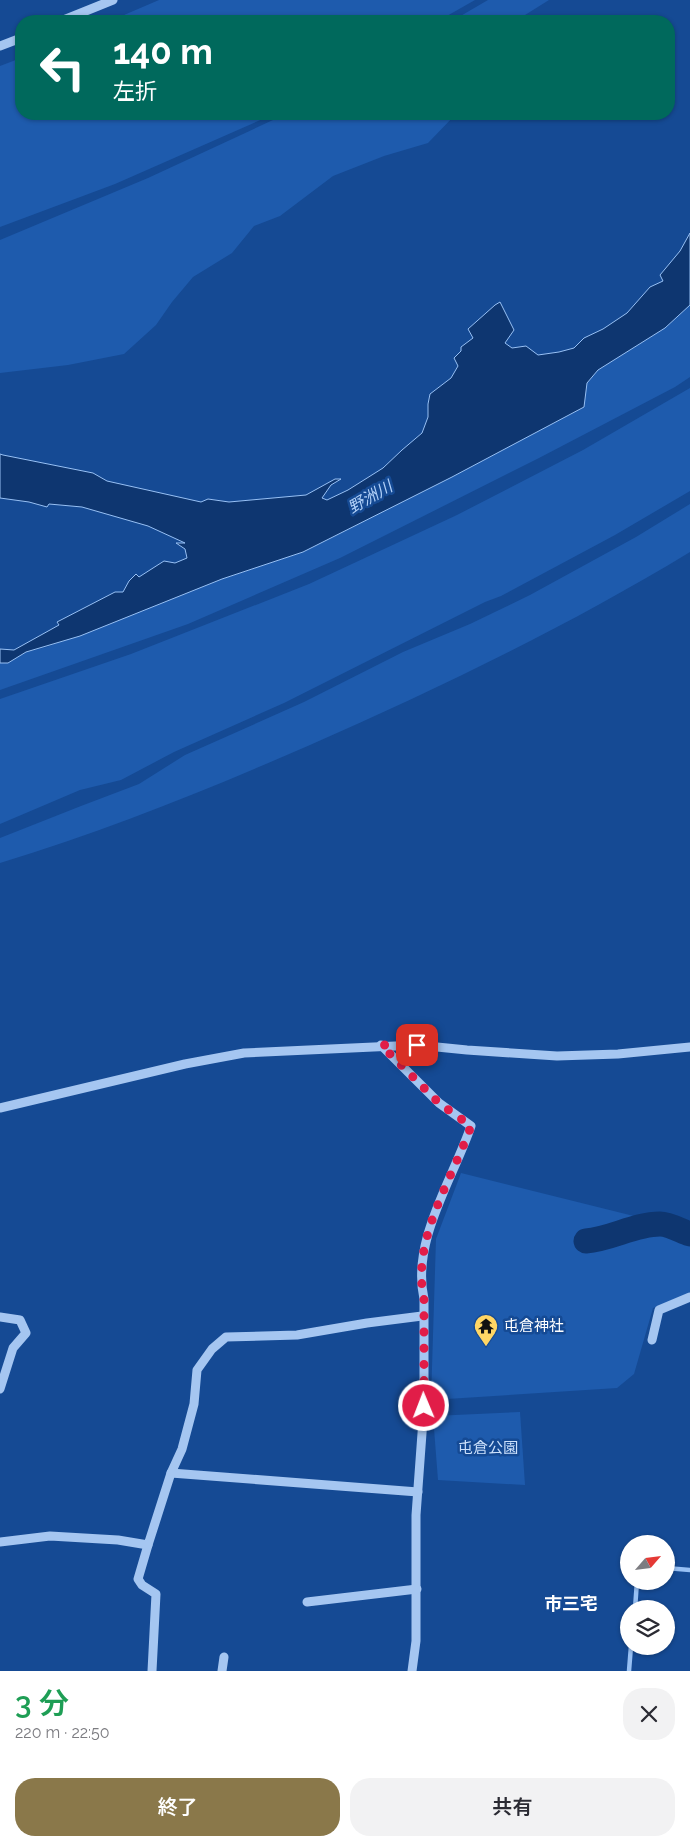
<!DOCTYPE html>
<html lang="ja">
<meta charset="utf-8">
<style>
:root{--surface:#fff;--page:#f2f2f3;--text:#2b2b33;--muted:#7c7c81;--accent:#8a784a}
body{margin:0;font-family:Raleway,"Noto Sans JP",sans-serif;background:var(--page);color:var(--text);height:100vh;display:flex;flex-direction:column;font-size:19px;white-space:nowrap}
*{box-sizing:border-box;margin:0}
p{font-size:16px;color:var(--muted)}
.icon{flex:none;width:28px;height:28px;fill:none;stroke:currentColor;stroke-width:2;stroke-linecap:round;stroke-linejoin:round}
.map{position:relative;height:1671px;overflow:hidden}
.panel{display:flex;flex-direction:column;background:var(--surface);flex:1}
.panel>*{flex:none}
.hud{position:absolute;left:15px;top:15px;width:660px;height:105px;border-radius:20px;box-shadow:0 1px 4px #0004;background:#00695c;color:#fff;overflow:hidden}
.needle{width:32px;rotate:62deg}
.controls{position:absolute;left:620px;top:1535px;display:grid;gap:10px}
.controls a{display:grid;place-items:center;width:55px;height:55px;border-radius:50%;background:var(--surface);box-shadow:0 1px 4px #0004;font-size:25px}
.pin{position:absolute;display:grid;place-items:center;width:42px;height:42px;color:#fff;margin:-21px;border-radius:10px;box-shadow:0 2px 8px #0006}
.me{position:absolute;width:55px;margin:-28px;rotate:359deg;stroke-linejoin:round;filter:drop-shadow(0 0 4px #0008)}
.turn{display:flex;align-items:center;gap:18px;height:105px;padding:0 15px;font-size:22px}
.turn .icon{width:65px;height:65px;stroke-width:2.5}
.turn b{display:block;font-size:35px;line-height:42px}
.round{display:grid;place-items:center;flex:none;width:52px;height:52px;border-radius:20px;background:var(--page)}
.summary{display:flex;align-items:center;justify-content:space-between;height:85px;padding:0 15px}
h1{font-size:30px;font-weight:600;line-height:38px;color:#1e9e55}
.primary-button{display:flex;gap:10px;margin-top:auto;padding:10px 15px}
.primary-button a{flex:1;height:58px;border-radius:20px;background:var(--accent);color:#fff;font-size:20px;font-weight:600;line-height:58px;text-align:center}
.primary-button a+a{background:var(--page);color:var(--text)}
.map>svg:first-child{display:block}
.green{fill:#1e5bad}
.water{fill:#0e3670;stroke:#97c0f4}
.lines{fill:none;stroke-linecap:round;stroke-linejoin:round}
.stream{stroke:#97c0f4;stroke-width:4.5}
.river{stroke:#0e3670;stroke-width:25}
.minor{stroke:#a5c6f1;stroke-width:9}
.route{stroke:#e11d48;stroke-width:9;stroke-dasharray:0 16.2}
.labels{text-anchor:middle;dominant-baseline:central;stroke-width:5;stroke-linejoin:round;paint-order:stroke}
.poi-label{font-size:15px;fill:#fff;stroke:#154a94;text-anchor:start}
.park-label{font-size:15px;fill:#cce1fc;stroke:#154a94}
.water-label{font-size:16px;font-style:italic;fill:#b1d0f8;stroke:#154a94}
.quarter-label{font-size:18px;font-weight:bold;fill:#fff;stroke:#154a94}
</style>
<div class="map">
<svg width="690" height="1671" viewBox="0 0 690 1671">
<rect width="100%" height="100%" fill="#154a94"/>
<g class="green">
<polygon points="159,0 475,0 438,21 110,21"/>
<polygon points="488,0 549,0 525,15 521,21 452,21"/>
<polygon points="21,58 21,114 274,114 115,184 0,227 0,66"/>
<polygon points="286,114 456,114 428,143 384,156 333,176 280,216 254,226 232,253 193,277 172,302 156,325 124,354 68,365 0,373 0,240 148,178"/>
<polygon points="690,305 690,377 675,387 539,458 340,558 188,624 0,690 0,663 8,663 26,652 47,647 222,579 303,552 452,477 584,407 587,383 598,370 665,328"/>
<polygon points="690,388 690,491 615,535 501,596 485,602 284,703 174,752 121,780 80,790 0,824 0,699 131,654 309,584 457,515 583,450"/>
<path d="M690 504V552C568 626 440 688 310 745 209 789 106 831 0 863V838L81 806 139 784 185 755 304 702 403 652 470 624 530 595 636 537Z"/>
<polygon points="461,1173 690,1230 690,1293 653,1308 634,1374 617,1388 431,1400 436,1239"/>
<polygon points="520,1412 525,1485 438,1480 433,1416"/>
</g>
<polygon class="water" points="690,233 690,305 665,328 598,370 587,383 584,407 452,477 303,552 222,579 80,636 26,652 8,663 0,663 0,649 14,650 59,625 57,622 115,592 123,592 129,581 136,574 139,577 164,561 175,563 187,558 185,549 176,543 185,543 148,526 82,507 49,504 47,507 29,502 0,498 0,454 3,455 93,473 107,481 201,502 208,499 229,502 306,495 335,479 341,479 331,485 322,498 327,500 348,490 383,468 402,450 422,433 428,417 428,404 430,394 451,378 458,366 454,358 461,351 461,347 473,338 468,329 495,305 500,302 514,330 505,343 512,348 526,346 538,355 559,352 574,348 584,338 603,329 627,313 650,287 663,281 660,275 680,251"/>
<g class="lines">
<g class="stream">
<polyline points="666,1568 690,1570"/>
<polyline points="635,1609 637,1581"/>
<polyline points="629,1671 631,1646"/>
</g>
<path class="river" d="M586 1241C611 1239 635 1224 660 1224 669 1224 681 1231 690 1234"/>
<g class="minor">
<polyline points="61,21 113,0"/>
<polyline points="0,46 21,38"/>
<path d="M381 1045 439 1103 471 1126C453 1179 411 1241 424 1299V1406L416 1515V1641L412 1671"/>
<polyline points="0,1108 185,1064 244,1053 417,1045 467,1050 557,1056 618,1054 690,1047"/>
<polyline points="0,1317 20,1320 26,1333 13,1348 0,1389"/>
<polyline points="652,1340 659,1310 690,1297"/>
<polyline points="171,1473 418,1492"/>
<polyline points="0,1542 50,1536 118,1540 148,1545 171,1473 182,1449 194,1404 197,1370 212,1349 226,1337 297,1335 367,1323 422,1316"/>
<polyline points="148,1545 138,1579 142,1585 156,1594 152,1671"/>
<polyline points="307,1602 417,1589"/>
<polyline points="222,1671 224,1657"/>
</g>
</g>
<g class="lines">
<path class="route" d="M417 1045H381L439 1103 471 1126C452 1180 411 1240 424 1299V1406"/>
</g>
<defs>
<g id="temple-pin" transform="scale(1.25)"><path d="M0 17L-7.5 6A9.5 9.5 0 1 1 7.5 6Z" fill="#ffd665" stroke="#154a94"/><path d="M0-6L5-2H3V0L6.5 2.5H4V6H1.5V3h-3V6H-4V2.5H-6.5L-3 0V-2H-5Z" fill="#111"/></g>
</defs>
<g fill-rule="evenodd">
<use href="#temple-pin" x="486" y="1326"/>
</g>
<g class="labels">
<g class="poi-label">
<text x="504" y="1326">屯倉神社</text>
</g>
<g class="park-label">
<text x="488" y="1448">屯倉公園</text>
</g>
<g class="water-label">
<text transform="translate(370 497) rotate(-30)">野洲川</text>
</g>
<g class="quarter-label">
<text x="571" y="1603">市三宅</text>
</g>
</g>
</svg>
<div class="controls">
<a><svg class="needle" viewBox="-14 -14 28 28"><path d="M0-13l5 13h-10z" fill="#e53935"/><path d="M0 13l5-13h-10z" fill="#7c7c81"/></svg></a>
<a><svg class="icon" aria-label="layers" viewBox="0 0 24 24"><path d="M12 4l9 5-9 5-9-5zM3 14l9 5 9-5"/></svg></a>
</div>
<div class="pin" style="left:417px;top:1045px;background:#d93025"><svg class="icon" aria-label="arrive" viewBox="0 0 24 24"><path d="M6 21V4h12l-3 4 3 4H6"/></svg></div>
<svg class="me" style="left:424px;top:1406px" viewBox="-20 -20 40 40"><circle r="17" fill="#e11d48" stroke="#fff" stroke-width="3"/><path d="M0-11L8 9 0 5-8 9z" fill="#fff"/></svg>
<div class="hud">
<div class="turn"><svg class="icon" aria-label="left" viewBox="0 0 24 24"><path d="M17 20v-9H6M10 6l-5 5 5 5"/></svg><div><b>140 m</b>左折</div></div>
</div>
</div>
<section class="panel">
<div class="summary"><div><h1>3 分</h1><p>220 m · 22:50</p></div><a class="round"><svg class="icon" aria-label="close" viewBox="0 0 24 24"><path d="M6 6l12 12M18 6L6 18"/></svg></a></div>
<div class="primary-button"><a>終了</a><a>共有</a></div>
</section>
